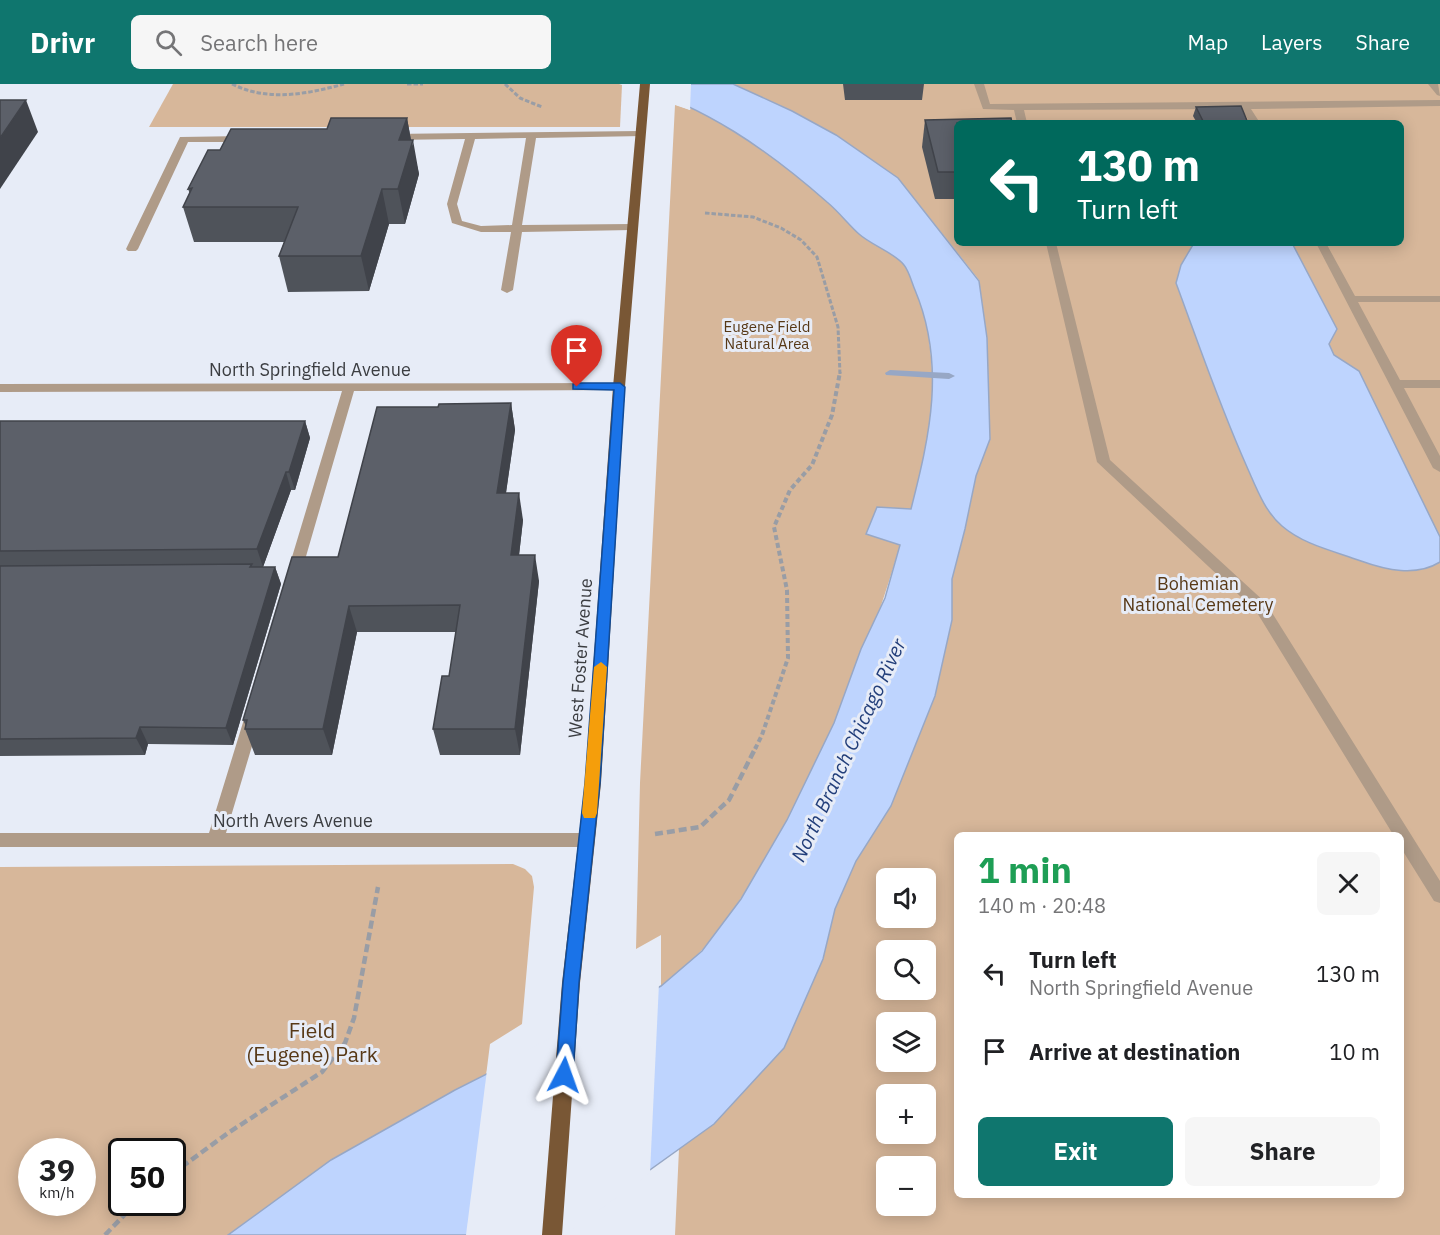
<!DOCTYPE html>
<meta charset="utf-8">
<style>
:root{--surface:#fff;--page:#f6f6f6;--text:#202124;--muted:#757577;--accent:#0f766e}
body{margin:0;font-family:"IBM Plex Sans",sans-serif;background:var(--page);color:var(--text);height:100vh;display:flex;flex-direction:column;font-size:22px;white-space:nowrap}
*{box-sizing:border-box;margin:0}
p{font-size:20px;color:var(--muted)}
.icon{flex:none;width:33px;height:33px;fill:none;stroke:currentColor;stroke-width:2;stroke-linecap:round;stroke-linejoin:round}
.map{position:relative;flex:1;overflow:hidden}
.sheet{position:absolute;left:954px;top:748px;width:450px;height:366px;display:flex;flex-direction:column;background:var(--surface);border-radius:9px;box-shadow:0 3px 15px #0003}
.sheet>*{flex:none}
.hud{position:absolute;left:954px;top:36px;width:450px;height:126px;border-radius:9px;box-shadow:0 3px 15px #0003;background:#00695c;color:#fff;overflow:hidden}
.tools{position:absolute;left:876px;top:784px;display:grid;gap:12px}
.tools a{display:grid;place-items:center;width:60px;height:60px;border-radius:9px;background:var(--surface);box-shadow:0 3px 15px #0003;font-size:30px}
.speed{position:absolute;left:18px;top:1054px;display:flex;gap:12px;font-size:30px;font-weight:700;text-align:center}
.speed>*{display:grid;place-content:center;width:78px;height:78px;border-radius:50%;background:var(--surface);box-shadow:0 3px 15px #0003;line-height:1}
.speed small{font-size:15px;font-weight:400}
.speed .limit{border:3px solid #111;border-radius:9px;background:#fff;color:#111}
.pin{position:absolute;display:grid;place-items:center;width:51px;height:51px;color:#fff;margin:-62px -26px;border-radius:50% 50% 50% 0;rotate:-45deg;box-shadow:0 0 6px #0007}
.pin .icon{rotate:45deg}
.me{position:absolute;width:66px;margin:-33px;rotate:4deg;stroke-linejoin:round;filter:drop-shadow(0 0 4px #0008)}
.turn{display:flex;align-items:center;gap:21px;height:126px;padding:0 24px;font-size:27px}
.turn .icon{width:78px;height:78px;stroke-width:2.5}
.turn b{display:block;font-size:42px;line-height:51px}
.round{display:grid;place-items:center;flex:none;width:63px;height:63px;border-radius:9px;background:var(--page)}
.summary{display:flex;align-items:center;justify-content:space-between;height:102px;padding:0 24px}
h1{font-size:36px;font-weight:700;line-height:45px;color:#1e9e55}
.cta{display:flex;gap:12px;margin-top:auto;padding:12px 24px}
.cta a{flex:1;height:69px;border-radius:9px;background:var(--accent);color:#fff;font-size:24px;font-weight:700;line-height:69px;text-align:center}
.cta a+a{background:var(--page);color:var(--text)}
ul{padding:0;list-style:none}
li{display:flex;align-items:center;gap:18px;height:78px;padding:0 24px}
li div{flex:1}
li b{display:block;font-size:22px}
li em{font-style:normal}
header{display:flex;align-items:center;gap:36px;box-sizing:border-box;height:84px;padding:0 30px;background:var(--accent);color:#fff}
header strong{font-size:28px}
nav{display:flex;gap:33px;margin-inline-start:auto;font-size:21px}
.search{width:420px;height:54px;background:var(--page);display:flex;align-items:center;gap:15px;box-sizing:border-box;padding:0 21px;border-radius:9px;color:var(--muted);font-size:22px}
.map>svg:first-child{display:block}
.green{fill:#d7b79a;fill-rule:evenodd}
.water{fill:#bed4fe;stroke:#97a7c5;stroke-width:1.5}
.pier{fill:#e7ecf7}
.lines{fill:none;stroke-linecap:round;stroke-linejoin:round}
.stream{fill:#97a7c5;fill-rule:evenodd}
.path-far2{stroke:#999da5;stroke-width:3;stroke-dasharray:4.5 2;stroke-linecap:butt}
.path-far1{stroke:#999da5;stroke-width:4;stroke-dasharray:5 3;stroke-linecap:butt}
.path{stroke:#999da5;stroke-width:4.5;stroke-dasharray:8 4;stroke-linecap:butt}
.minor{fill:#af9b88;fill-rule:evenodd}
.major{fill:#795735;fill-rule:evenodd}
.wall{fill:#4f535a}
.shaded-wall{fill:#40434a}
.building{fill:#5c6069;stroke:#40434a;stroke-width:1.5}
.route{fill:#1a73e8;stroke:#114b97;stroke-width:1.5}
.slow{fill:#f59e0b}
.labels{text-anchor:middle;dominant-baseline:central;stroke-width:6;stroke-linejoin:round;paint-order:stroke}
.far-park-label{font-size:15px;fill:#573816;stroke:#e7ecf7}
.street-label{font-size:18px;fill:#3b3d41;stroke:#e7ecf7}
.park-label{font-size:18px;fill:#573816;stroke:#e7ecf7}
.water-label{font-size:20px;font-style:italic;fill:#223e7a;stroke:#e7ecf7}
.near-park-label{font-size:21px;fill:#573816;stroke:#e7ecf7}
</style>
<header>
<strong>Drivr</strong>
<div class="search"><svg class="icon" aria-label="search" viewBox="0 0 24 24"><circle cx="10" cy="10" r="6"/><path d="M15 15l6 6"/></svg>Search here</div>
<nav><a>Map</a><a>Layers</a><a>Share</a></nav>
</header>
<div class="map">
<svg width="1440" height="1151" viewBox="0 0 1440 1151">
<rect width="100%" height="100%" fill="#e7ecf7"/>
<g class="green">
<polygon points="173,0 619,0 622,1 620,43 149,43"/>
<path d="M733 0H1440V1151H675L679 1065 714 1040 823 875 835 825 856 777 891 722 935 612 952 536V495L965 445 976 392 990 355 987 254 979 196 898 94 836 51 792 27ZM957 39H1401V159H957ZM957 752H1401V1112H957ZM886 795H926V834H886ZM886 867H926V906H886ZM886 939H926V978H886ZM886 1011H926V1050H886ZM886 1083H926V1122H886Z"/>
<path d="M675 21 690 26 691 24C748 48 802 91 845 135 850 140 855 147 860 151 872 161 898 171 905 182 930 220 936 292 931 337 928 366 918 396 911 425L877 423 866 450 900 461C869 569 823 675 766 773 747 805 728 838 702 866 690 879 674 890 661 902V851L636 865 640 699Z"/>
<path d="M513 780 525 785 532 792 534 803 522 940 490 960 466 1151H0V783ZM32 1068H82V1119H32ZM122 1068H172V1119H122Z"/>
</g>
<g class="water">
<path d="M629 0H733L792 27 836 51 898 94 979 197 987 254 990 355 976 392 965 445 952 495V536L935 612 891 722 856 777 835 825 823 875 784 964 714 1040 559 1151H228L331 1076 455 1006 661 902 702 867 741 815 787 736 834 639 861 565 885 514 900 461 866 450 877 423 911 425C930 351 946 280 915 206 912 199 909 187 904 181 895 169 871 161 859 150 848 140 839 128 827 118 768 66 705 22 629 0Z"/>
<path d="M1194 159H1292L1337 245 1329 260 1334 271 1359 287 1440 453V478C1416 493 1386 486 1361 477 1334 467 1304 461 1282 442 1265 428 1256 403 1247 383 1220 323 1199 261 1176 199L1181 181Z"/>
</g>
<g class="pier">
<polygon points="626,0 691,0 690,26 628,3"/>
<polygon points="659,899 650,1089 565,1151 466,1151 487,986"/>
</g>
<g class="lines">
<polygon class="stream" points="890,286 949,289 955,292 949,295 886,291 885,289"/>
<g class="path-far2">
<path d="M232 0C268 18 307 10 344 0"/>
<polyline points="407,0 423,0"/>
<polyline points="505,0 520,14 542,23"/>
<polyline points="705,129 753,133 781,144 801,156 817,173 838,243 840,290"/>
</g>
<polyline class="path-far1" points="755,665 762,651 788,574 787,506 774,443 790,406 812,381 832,331 840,288"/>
<g class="path">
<polyline points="655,750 700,743 729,716 756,663"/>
<polyline points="172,1090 228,1049 322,988 345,959 354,934 378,803"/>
<polyline points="105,1151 136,1119"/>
</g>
<g class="minor">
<polygon points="974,0 984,0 990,20 1440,16 1440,22 1251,25 1260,39 1250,39 1242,25 1024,26 1027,39 1017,39 1014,26 983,25"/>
<polygon points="1428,0 1438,0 1440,12 1437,11"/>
<path d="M640 47 643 48V52L536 54 522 141 632 140 637 143 632 146 522 148 513 206 507 209 501 206 511 148H481L452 139 447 120 465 55 391 56 386 53 391 50ZM526 54 512 141 481 142 462 137 457 120 475 55Z"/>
<polygon points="180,53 244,52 249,55 244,58 188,58 138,165 136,167 128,167 126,165"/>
<polygon points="1046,159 1056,159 1110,376 1266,519 1440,797 1440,819 1434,817 1401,764 1401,752 1394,752 1256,527 1097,378"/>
<polygon points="1316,159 1326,159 1355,212 1440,212 1440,218 1358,218 1400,296 1440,296 1440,304 1404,304 1440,372 1440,388 1433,384"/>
<polygon points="619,299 623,300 625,303 623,306 354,307 300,493 293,498 286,493 342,307 0,308 0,300"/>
<polygon points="253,626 258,628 261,632 226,749 586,749 592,751 594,756 592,761 586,763 0,763 0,749 209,749 245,632 248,628"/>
</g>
<polygon class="major" points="640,0 650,0 625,303 601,699 580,899 562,1151 542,1151 562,899 585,699 613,303"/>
</g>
<g class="wall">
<polygon points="843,0 924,0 922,16 845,16"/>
<polygon points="1196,23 1248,39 1197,39 1193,32"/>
<polygon points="407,34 411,56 419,90 405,140 389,140 369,207 288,208 279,172 284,158 194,158 183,123 190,110 188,105 220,66 327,45"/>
<polygon points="925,36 957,39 957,115 935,115 922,63"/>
<polygon points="511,319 515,346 506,409 523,436 519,471 539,497 520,671 440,671 433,645 449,592 456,548 357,548 332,671 255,671 245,645 246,642 243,636 338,473 438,323"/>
<polygon points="0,337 305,337 310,354 295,406 291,406 263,483 275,483 281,500 233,661 148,660 145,671 0,672"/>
</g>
<g class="shaded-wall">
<polygon points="26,16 38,48 0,105 0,54"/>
<polygon points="407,34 412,62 413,56 419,90 405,140 398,105 399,56"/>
<polygon points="382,105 389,140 369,207 361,172"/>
<polygon points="511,319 515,346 502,436 497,409"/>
<polygon points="305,337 310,354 295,406 289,388"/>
<polygon points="286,388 291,406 263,483 257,465"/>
<polygon points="519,409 523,436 516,498 511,471"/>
<polygon points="535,471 539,497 520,671 515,645"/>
<polygon points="275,483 281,500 233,661 226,644"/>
<polygon points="349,522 357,548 332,671 323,645"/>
<polygon points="140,643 148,660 145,671 136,654"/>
</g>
<g class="building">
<polygon points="0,16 26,16 0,54"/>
<polygon points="1241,22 1248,39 1204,39 1196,23"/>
<polygon points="331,34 407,34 399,56 413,56 398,105 382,105 361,172 279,172 298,123 183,123 192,104 188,105 208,66 220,66 231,45 327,45"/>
<polygon points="1011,34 1012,39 957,39 957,88 938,88 925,36"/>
<polygon points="511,319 497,409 519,409 511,471 535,471 515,645 433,645 442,592 449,592 460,521 349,522 323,645 245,645 247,636 243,636 292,473 338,473 377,323 438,323 439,320"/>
<polygon points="0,337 305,337 289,388 286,388 257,465 0,467"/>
<polygon points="252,480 250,483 275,483 226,644 140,643 136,654 0,655 0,482"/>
</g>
<polygon class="route" points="577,299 620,299 625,303 600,699 579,899 573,991 570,996 564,999 558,996 556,991 563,899 585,699 614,306 573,305 573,300"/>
<polygon class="slow" points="601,578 607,583 597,729 595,734 584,734 582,729 594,583"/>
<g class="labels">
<g class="far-park-label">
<text x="767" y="242">Eugene Field<tspan x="767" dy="17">Natural Area</tspan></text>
</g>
<g class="street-label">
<text x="310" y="285">North Springfield Avenue</text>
<text transform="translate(580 574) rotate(-86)">West Foster Avenue</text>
<text x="293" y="736">North Avers Avenue</text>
</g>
<g class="park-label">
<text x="1198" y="499">Bohemian<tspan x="1198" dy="21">National Cemetery</tspan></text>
</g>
<g class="water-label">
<text transform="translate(848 666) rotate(-65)">North Branch Chicago River</text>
</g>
<g class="near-park-label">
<text x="312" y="946">Field<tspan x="312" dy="24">(Eugene) Park</tspan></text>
</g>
</g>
</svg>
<div class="tools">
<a><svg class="icon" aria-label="sound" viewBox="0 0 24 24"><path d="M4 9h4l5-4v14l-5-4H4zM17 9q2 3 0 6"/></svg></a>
<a><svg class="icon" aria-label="search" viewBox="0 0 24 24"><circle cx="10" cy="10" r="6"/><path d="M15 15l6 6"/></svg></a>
<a><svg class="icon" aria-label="layers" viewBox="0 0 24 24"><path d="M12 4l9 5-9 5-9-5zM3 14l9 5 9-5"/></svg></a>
<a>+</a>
<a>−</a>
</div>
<div class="speed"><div>39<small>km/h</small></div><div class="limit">50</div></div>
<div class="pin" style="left:577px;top:303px;background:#d93025"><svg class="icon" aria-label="arrive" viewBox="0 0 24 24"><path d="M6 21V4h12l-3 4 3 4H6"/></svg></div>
<svg class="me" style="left:564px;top:991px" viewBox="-20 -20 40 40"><path d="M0-17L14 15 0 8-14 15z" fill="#1a73e8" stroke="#fff" stroke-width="4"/></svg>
<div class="hud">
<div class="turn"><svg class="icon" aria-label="left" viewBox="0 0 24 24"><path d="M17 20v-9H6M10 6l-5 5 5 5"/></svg><div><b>130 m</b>Turn left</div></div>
</div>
<section class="sheet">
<div class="summary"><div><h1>1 min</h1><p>140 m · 20:48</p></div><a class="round"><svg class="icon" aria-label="close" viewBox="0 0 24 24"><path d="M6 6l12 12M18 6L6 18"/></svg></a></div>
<ul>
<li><svg class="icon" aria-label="left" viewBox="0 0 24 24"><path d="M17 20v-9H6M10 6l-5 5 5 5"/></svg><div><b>Turn left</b><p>North Springfield Avenue</p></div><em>130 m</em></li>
<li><svg class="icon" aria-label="arrive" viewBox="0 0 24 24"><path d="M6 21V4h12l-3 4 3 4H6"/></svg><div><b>Arrive at destination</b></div><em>10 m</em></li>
</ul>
<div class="cta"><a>Exit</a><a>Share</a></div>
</section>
</div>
